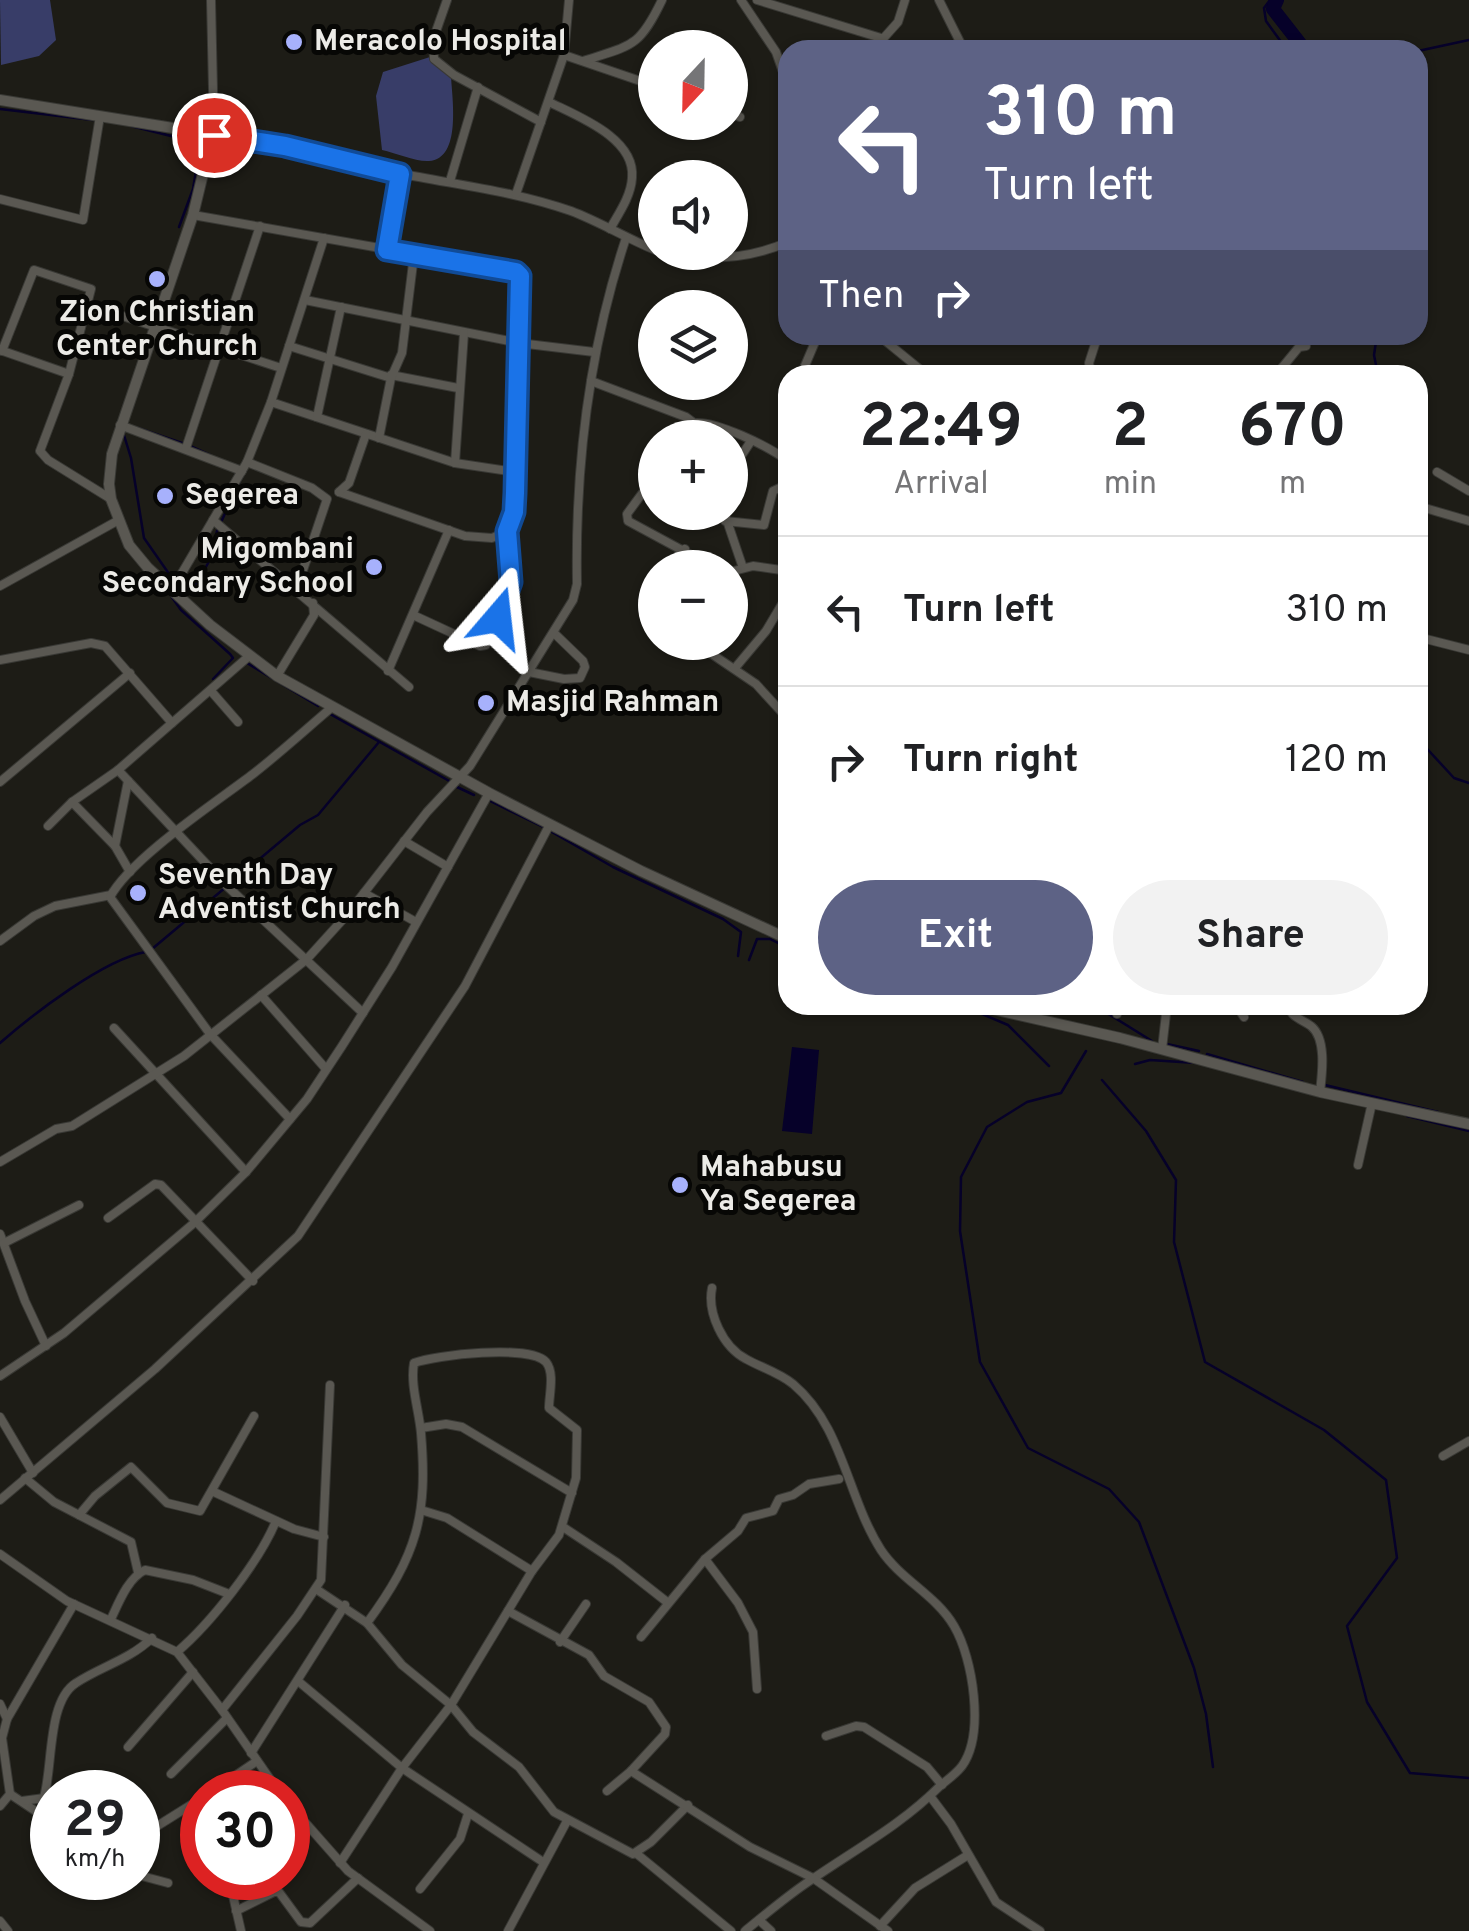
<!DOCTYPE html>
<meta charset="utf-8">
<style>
:root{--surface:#fff;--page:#f2f2f2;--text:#202124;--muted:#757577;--line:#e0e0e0;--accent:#5d6285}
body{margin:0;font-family:Overpass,sans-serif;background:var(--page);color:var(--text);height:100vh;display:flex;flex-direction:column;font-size:38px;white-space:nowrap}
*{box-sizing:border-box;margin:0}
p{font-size:32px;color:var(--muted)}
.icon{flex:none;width:55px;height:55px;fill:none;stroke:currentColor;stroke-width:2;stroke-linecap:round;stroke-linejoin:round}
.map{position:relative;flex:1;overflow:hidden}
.sheet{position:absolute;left:778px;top:365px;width:650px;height:650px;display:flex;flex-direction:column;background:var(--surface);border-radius:30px;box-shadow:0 2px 8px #0004}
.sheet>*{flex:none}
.hud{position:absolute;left:778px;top:40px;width:650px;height:305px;border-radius:30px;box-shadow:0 2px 8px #0004;background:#5d6285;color:#fff;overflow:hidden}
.needle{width:65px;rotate:202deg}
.tools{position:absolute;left:638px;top:30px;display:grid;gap:20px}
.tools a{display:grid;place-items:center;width:110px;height:110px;border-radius:50%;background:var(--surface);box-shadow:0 2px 8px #0004;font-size:50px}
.speed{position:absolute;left:30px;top:1770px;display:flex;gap:20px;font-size:50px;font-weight:700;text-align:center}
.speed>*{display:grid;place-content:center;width:130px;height:130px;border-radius:50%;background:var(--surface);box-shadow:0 2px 8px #0004;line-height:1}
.speed small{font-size:25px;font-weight:400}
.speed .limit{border:15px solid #d22;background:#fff;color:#111}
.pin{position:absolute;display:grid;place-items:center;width:85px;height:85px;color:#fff;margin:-42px;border:5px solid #fff;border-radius:50%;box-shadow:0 2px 10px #0007}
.me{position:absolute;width:110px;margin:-55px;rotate:17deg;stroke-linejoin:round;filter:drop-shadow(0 0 8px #0008)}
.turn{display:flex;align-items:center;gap:35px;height:210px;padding:0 40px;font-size:45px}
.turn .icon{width:130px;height:130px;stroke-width:2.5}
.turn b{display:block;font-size:70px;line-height:85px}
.then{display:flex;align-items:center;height:95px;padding:0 40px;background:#0003;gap:20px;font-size:38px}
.eta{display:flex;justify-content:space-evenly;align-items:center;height:170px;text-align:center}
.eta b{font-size:60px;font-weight:700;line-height:70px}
.action{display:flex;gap:20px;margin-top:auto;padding:20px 40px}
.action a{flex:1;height:115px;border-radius:60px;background:var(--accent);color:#fff;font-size:40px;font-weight:700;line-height:115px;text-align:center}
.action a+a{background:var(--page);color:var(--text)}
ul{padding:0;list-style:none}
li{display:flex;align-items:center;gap:30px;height:150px;padding:0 40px;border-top:2px solid var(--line)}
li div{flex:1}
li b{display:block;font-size:38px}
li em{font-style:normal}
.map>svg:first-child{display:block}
.green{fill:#383d68}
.water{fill:#060129}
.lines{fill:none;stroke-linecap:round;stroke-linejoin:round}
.stream{stroke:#060129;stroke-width:2.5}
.river{stroke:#060129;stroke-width:14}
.minor-casing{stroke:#393935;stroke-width:10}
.secondary-casing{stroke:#393935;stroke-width:12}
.minor{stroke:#5a5852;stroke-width:8}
.secondary{stroke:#5a5852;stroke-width:10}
.route-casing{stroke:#114b97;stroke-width:25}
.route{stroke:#1a73e8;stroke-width:18}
.poi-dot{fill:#a7b1fc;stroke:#070705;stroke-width:4}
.labels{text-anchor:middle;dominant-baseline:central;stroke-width:10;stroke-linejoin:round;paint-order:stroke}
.poi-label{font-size:30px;font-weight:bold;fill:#ecebe7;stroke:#070705;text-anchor:start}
</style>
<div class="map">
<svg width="1469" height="1931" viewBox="0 0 1469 1931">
<rect width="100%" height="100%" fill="#1d1c16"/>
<g class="green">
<polygon points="0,0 50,0 56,40 39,56 1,65"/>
<path d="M430 57 451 76C452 98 462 159 429 161 416 162 396 153 382 150L376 96 383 72Z"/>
</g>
<polygon class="water" points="792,1047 819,1050 812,1134 782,1131"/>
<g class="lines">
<g class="stream">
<polyline points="1270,0 1264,8 1266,21 1287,50"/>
<polyline points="1418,51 1469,40"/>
<polyline points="0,109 93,120"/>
<polyline points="131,126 191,141 199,153 193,189 179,227"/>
<polyline points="204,188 210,162"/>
<polyline points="1377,335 1374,355 1378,375"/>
<polyline points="138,428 182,443"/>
<polyline points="123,432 131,458 144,538 174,581"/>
<polyline points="190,446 210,455"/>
<polyline points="186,593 185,588 197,583 212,556 217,531 245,470"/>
<polyline points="171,596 181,610 230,654 233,658 213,679"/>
<polyline points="247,663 318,706"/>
<polyline points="330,714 451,782"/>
<polyline points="1418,739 1454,778 1469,783"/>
<polyline points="457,787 474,795"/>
<polyline points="486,799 543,827 613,867 723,919 741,932 738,956"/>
<polyline points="152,949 300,825 318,815 379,742"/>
<polyline points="749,960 757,939 770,939 788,948"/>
<polyline points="947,1005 975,1011 1008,1025 1049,1066"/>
<polyline points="1094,1005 1152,1041"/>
<path d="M0 1043C32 1015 104 959 146 952"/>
<polyline points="1167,1044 1199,1051"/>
<polyline points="1086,1051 1061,1093 1027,1102 987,1127 961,1177 960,1231 980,1362 1028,1448 1109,1489 1139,1522 1194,1668 1206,1714 1213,1767"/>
<polyline points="1207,1054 1303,1082"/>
<polyline points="1135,1064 1150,1060 1196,1063"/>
<polyline points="1102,1080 1146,1131 1176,1180 1174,1242 1205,1362 1324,1430 1386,1480 1397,1558 1347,1626 1367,1702 1410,1773 1469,1778"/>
<polyline points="1325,1085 1438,1112"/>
<polyline points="1407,1116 1469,1131"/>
</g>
<polyline class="river" points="1277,0 1273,9 1305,50"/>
<g class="minor-casing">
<g id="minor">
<polyline points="211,0 214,135"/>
<polyline points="447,0 433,40 434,59 454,75 541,122"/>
<polyline points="741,0 776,52 788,86"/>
<polyline points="757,0 881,38"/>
<polyline points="939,0 964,50"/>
<polyline points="873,50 898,22 905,0"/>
<polyline points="564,55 655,86"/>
<path d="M583 61C632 45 639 48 662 0"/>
<path d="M549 102C577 116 636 138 632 178 631 196 619 213 610 229"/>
<polyline points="730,113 740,117"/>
<path d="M202 138C237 127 356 165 398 173 457 185 514 191 571 211 600 222 626 238 655 250"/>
<polyline points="450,181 478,87"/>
<polyline points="516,194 564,55 569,0"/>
<polyline points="0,199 83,220 100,116"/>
<polyline points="193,215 516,272 519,276 515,493 514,512 507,531 492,538 465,536 339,492"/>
<polyline points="387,250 400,174"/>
<path d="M667 252C707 261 749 259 788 242"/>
<polyline points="305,300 519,343 594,352"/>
<polyline points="89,305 281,368"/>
<polyline points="878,335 927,375"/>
<polyline points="289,346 391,378"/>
<polyline points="0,350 69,374"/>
<polyline points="2,351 34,270 91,289 69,374 40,451 48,460 111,499"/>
<polyline points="391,375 458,388"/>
<polyline points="801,375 818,335"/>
<polyline points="1091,375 1089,363 1098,335"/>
<polyline points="1276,375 1299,347 1306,346"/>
<polyline points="591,381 686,417 694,423 684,438"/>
<polyline points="271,402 455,463 515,472"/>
<polyline points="317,417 341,307"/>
<path d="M694 423C717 421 768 446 788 461"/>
<polyline points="120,425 242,471"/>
<polyline points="379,438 391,378 402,353 414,255"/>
<polyline points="186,448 260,226"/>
<polyline points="247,462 312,488 327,499 297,588"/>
<polyline points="455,463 464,333"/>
<polyline points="1437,472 1469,491"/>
<polyline points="730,473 751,441"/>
<polyline points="655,476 627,514 628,521 715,568"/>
<polyline points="339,492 349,483 366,434"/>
<polyline points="1418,506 1469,521"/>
<polyline points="724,512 743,568"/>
<polyline points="213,520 409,687"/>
<polyline points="725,521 764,525 773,491 788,484"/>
<polyline points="676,568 685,549"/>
<polyline points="730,572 753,566 788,571"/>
<polyline points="0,586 117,521"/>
<polyline points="172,590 247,462 271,402 324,238"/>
<polyline points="413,615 480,646 486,645 511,582 507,531"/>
<polyline points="1418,637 1469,650"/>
<polyline points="694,642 756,684 788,719"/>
<polyline points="0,660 91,643 105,646 172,723"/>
<polyline points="735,668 766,631 788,594"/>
<polyline points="388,671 449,530"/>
<polyline points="529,672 564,679 580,678 585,667 583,661 554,633"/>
<polyline points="277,676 314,615 313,603"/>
<polyline points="211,691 238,722"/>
<polyline points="118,770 228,887 363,1013"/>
<polyline points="128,781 115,846 130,872"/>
<polyline points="0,782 130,673"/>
<polyline points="72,802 115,846"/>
<polyline points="48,826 72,802 118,770 248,657"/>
<polyline points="404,841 448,867"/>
<polyline points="364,893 416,922"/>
<polyline points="0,941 34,916 55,906 111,895"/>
<polyline points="261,995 326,1069"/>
<polyline points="1236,1005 1244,1017"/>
<path d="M1287 1005C1293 1019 1300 1018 1311 1026 1327 1039 1322 1074 1320 1092"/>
<polyline points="1117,1014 1117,1005"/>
<polyline points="114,1028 246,1172"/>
<polyline points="1162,1049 1167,1005"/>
<path d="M290 1119 210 1034 110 897C131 858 215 803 253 774 280 753 305 730 331 708"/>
<path d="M0 1162 56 1129 72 1126 184 1056 307 959 346 916 427 812 470 766 573 600 577 584C575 467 589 349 626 238"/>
<polyline points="1358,1165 1372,1103"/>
<polyline points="108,1218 155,1184 161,1185 253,1281"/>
<polyline points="0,1234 25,1301 46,1346"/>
<polyline points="4,1243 79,1205"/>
<path d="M712 1288C707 1313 723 1347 746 1359 762 1368 778 1372 793 1384 843 1426 847 1497 881 1550 901 1580 936 1595 954 1626 973 1658 985 1734 962 1766 956 1774 947 1780 940 1786 901 1825 856 1849 811 1880 788 1895 767 1913 745 1931"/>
<polyline points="0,1376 64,1333 194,1223 246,1172 307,1099 342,1046 392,967 489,793"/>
<polyline points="0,1417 33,1473"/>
<polyline points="421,1428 446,1424 462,1427 572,1493"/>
<polyline points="1443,1456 1469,1441"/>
<polyline points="25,1478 54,1502 131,1542 138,1572"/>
<polyline points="214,1492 294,1529 324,1537"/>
<polyline points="0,1500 155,1369 298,1236 465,986 550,824"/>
<polyline points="421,1510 447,1518 532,1571"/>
<polyline points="79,1515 95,1496 131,1467 167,1503 200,1511 254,1416"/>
<polyline points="563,1527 616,1562 667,1602"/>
<polyline points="0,1554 67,1601 177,1652 222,1710 279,1792"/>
<polyline points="705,1559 738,1603 753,1632 757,1689"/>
<polyline points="316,1589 367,1623 402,1665 451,1705 473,1732 519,1767 554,1812 633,1854 651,1842 688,1805"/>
<polyline points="508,1611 589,1655 604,1676 649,1702 666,1727 665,1734 631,1771 607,1791"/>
<path d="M111 1619C119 1602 128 1578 145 1570L193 1580 229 1594"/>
<polyline points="641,1637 705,1559 738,1531 746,1518 773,1511 779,1499 793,1495 809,1484 839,1479"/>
<polyline points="560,1642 586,1604"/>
<path d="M177 1652C211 1623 259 1562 276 1521"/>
<polyline points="298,1681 402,1768 543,1862"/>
<polyline points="0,1704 7,1719"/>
<polyline points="222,1710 297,1616 321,1580 330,1385"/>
<polyline points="826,1736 856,1726 864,1727 927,1767 942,1785"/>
<polyline points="128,1747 193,1672"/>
<polyline points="251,1753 345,1605"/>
<polyline points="631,1771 750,1847 813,1878 888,1931"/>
<polyline points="171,1774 227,1718"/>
<polyline points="211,1792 257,1761"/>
<polyline points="10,1794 52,1822"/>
<polyline points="930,1796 951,1824 996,1902 1040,1931"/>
<path d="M44 1797C53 1767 47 1701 76 1683 102 1666 129 1660 152 1638"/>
<polyline points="22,1801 52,1797"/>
<polyline points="288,1803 348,1871 430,1931"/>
<polyline points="0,1806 10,1794 2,1738 7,1719 74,1604"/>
<polyline points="138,1832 154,1828 202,1798"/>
<polyline points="637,1854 731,1931"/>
<path d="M340 1863 402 1768 451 1705 532 1571 559 1535 576 1478 577 1430 549 1408C549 1395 555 1373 546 1362 530 1344 435 1355 414 1363 410 1385 419 1410 421 1433 428 1516 417 1555 367 1623"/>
<polyline points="138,1875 168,1883"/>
<polyline points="229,1878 241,1931"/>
<polyline points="420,1889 460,1839 468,1814"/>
<polyline points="236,1911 274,1892 279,1892 301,1922 310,1923 358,1878"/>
<polyline points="759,1920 771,1931"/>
<polyline points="0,1921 8,1931"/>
<polyline points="880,1926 915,1888 968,1855"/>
<polyline points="508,1931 567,1821"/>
</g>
</g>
<g class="secondary-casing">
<g id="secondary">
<polyline points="0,100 179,129 202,138 209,149 193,215 112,454 109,484 111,499 129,545 148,568 210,625 277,676 489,793 641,871 788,939"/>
<polyline points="975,1005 1120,1038 1320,1092 1469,1124"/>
</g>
</g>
<use href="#minor" class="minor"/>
<use href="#secondary" class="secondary"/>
</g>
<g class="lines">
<g class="route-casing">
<polyline id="route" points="214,135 285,146 400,174 387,250 516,272 520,276 515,493 514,512 507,531 511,582 498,618"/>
</g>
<use href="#route" class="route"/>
</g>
<g class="poi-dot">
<circle cx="294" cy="42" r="10"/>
<circle cx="157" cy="279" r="10"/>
<circle cx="165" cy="496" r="10"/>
<circle cx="374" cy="567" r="10"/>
<circle cx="486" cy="703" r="10"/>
<circle cx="138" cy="893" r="10"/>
<circle cx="680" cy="1185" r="10"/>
</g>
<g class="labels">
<g class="poi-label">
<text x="314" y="42">Meracolo Hospital</text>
<text x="157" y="313" text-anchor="middle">Zion Christian<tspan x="157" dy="34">Center Church</tspan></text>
<text x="185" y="496">Segerea</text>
<text x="354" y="550" text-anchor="end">Migombani<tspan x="354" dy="34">Secondary School</tspan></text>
<text x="506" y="703">Masjid Rahman</text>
<text x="158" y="876">Seventh Day<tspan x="158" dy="34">Adventist Church</tspan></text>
<text x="700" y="1168">Mahabusu<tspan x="700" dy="34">Ya Segerea</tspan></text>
</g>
</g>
</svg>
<div class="tools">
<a><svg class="needle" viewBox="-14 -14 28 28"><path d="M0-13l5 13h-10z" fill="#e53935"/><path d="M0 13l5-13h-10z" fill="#757577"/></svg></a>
<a><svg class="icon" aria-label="sound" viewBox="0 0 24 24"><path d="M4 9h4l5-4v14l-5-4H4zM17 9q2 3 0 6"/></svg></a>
<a><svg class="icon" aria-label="layers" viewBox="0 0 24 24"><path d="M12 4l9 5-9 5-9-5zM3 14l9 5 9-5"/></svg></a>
<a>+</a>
<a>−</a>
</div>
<div class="speed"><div>29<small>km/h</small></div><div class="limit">30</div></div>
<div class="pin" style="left:214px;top:135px;background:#d93025"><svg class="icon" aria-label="arrive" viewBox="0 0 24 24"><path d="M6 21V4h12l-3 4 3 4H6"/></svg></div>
<svg class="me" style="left:498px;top:618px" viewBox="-20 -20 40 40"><path d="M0-17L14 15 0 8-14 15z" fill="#1a73e8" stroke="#fff" stroke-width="4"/></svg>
<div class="hud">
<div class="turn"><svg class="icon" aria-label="left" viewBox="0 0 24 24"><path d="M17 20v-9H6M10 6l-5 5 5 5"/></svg><div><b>310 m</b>Turn left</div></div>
<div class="then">Then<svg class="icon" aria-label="right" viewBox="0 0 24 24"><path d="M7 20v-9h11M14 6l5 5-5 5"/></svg></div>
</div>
<section class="sheet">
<div class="eta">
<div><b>22:49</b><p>Arrival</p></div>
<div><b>2</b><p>min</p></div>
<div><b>670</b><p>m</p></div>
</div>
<ul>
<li><svg class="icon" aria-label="left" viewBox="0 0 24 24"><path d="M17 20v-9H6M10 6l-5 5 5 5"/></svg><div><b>Turn left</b></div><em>310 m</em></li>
<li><svg class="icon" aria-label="right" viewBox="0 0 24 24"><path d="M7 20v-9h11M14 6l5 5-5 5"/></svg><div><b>Turn right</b></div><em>120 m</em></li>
</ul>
<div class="action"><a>Exit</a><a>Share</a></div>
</section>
</div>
